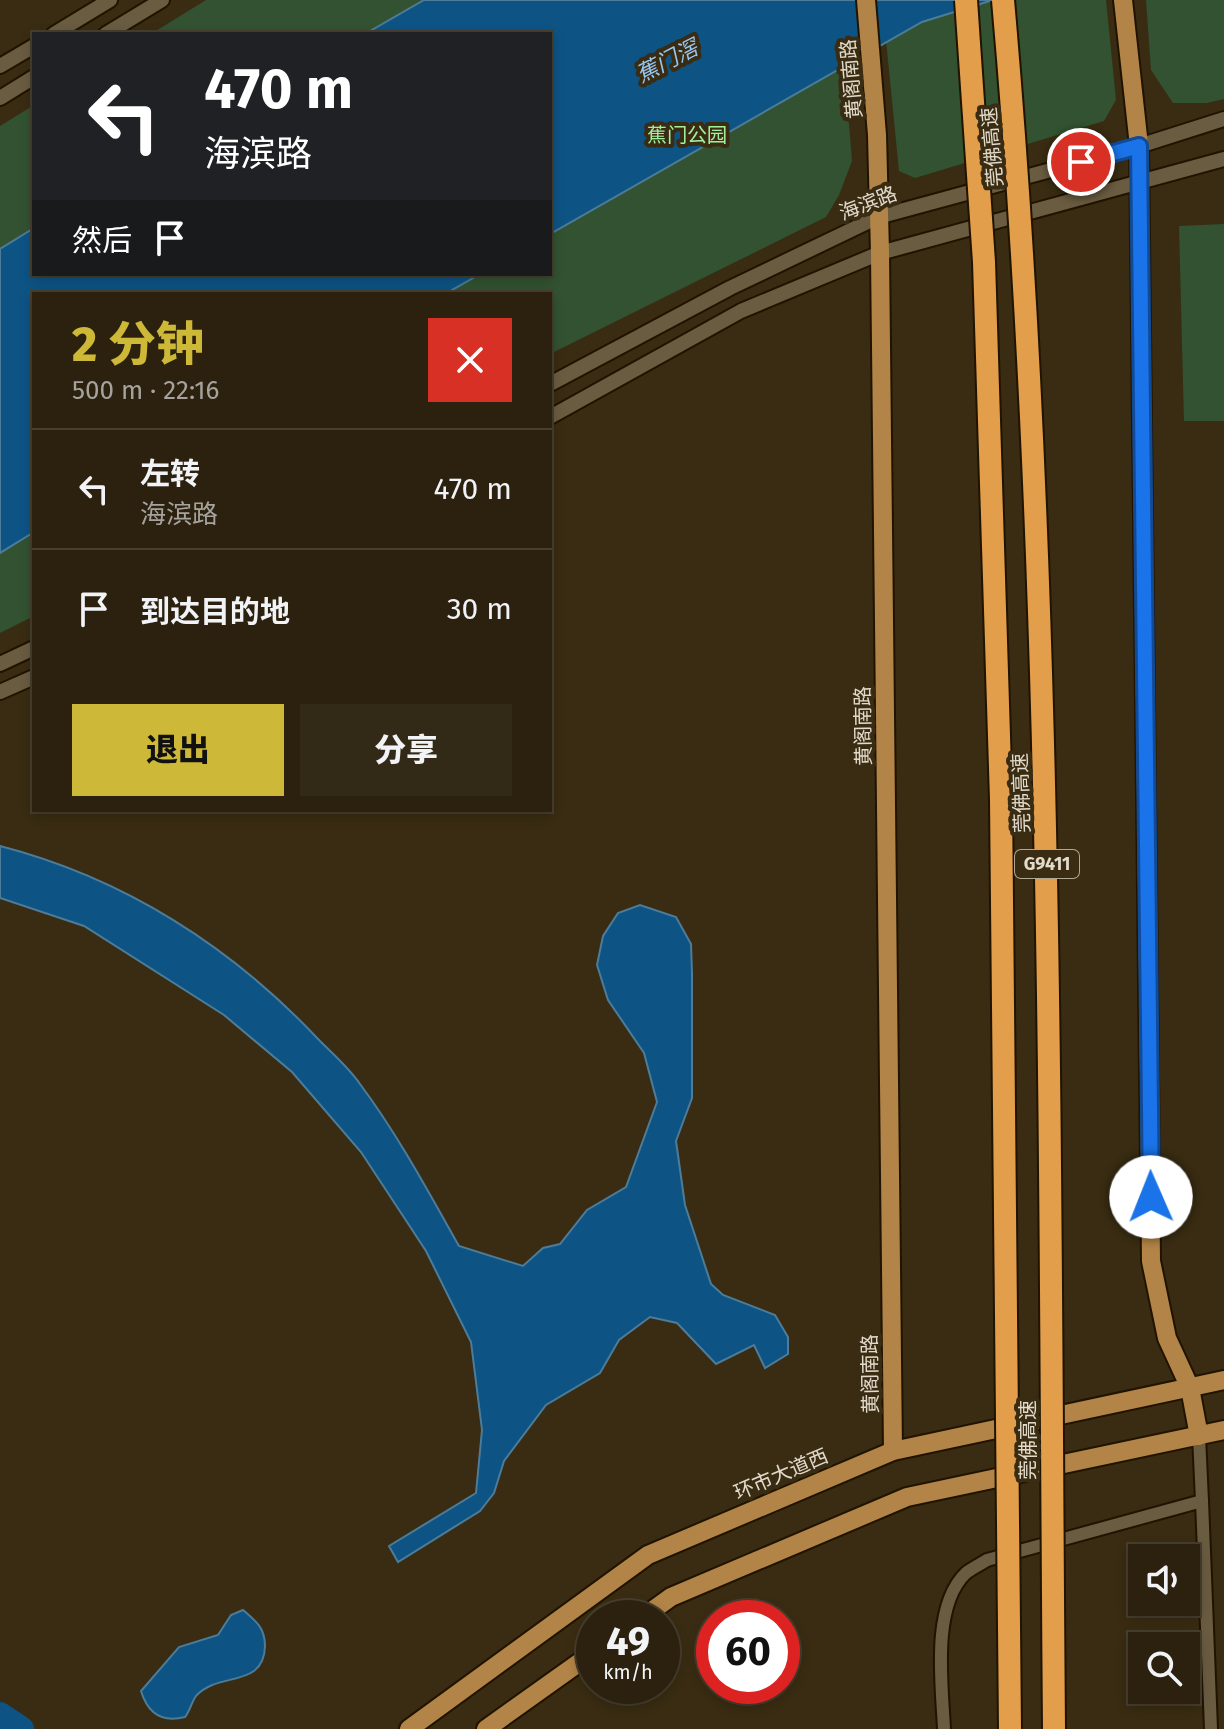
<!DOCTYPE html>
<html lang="zh">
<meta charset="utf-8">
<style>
:root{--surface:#2b210e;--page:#332917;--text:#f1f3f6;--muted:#a6a39e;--line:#473e2e;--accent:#ceb838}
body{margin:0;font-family:"Fira Sans","Noto Sans SC",sans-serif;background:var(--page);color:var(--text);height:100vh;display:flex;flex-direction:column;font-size:30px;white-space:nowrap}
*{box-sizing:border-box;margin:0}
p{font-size:26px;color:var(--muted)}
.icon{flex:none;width:44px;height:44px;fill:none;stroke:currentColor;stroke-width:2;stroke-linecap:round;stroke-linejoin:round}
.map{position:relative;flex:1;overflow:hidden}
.side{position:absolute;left:32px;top:292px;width:520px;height:520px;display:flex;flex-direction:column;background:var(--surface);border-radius:0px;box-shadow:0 4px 12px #0003,0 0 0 2px var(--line)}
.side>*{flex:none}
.top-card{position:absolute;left:32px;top:32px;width:520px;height:244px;border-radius:0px;box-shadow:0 4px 12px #0003,0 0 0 2px var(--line);background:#202124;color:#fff;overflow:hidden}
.fabs{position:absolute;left:1128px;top:1544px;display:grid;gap:16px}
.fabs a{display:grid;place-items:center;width:72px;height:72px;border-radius:0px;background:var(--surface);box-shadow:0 4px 12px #0003,0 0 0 2px var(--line);font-size:40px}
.speed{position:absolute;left:576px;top:1600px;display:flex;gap:16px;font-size:40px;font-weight:700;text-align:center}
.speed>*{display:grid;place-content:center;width:104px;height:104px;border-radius:50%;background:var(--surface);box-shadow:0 4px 12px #0003,0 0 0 2px var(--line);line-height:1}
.speed small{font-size:20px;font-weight:400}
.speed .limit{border:12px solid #d22;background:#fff;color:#111}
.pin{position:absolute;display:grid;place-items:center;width:68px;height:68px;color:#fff;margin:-34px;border:4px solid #fff;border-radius:50%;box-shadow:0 2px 8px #0007}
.me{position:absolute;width:88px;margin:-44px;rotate:359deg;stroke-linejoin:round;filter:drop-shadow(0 0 6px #0008)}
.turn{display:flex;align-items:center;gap:28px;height:168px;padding:0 40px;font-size:36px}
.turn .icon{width:104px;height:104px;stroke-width:2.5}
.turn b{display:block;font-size:56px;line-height:68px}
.then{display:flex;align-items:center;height:76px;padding:0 40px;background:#0003;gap:16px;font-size:30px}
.round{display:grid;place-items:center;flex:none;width:84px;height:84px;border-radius:0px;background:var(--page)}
.overview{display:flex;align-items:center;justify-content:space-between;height:136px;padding:0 40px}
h1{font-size:48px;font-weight:800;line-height:60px;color:var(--accent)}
.action{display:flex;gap:16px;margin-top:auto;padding:16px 40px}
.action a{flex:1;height:92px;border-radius:0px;background:var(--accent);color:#111;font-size:32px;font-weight:800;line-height:92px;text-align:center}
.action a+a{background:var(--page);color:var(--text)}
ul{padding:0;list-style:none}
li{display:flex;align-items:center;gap:24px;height:120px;padding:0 40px;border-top:2px solid var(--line)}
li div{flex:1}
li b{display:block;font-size:30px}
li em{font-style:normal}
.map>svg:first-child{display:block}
.green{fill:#325231}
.water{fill:#0d5384;stroke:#4d7c99;stroke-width:2}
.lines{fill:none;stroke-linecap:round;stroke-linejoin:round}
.river{stroke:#0d5384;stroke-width:26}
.minor-casing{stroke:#201400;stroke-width:16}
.tertiary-casing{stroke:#201400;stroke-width:18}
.primary-casing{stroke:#201400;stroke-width:22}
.minor{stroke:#6a5c41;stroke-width:12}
.tertiary{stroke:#6a5c41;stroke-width:14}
.primary{stroke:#b38447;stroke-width:18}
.motorway-bridge-casing{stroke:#201400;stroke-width:26;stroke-linecap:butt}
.motorway-bridge{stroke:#e39e4b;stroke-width:22}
.route-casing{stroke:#114b97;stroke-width:20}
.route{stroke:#1a73e8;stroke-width:14}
.labels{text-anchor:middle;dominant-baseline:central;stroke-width:8;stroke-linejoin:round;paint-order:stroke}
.shield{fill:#392c12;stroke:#afa694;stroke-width:2}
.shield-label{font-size:18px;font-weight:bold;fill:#e2dacb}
.street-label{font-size:20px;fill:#e2dacb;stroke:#392c12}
.park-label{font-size:20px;fill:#a0ee9e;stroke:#392c12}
.water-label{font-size:22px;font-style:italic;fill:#97c7f2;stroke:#392c12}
</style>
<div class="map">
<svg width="1224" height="1729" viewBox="0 0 1224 1729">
<rect width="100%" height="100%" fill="#392c12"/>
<g class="green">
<polygon points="206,0 839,0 852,161 839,195 826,217 550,354 550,294 34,294 34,616 0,633 0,126 34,105 34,274 550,274 550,34 151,34"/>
<polygon points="882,0 1106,0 1116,100 1104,121 915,178 899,171"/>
<polygon points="1146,0 1224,0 1224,99 1207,103 1173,103 1151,70"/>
<polygon points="1224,224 1224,421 1184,421 1179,226"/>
</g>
<g class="water">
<polygon points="424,0 993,0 922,22 550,234 550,34 365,34"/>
<polygon points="34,228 34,274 480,274 445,294 34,294 34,532 0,553 0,249"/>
<path d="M0 846C124 878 232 947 319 1040 333 1054 349 1068 360 1084 398 1135 428 1191 459 1246L523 1266 543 1248 560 1244 587 1210 626 1187 657 1102 644 1053 608 1000 597 965 603 936 618 913 640 905 676 917 691 944 692 973V1098L676 1141 685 1205 711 1284 723 1295 775 1315 788 1337V1354L765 1368 754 1345 716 1364 677 1323 650 1317 619 1340 600 1373 546 1405 504 1461 494 1493 480 1511 398 1562 389 1546 476 1493 482 1430 471 1342 426 1251 361 1152 292 1072 224 1015 84 926 0 898Z"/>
<path d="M243 1610C256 1621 265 1628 265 1646 264 1689 218 1671 196 1696 192 1701 190 1711 185 1717 162 1723 148 1714 141 1691L179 1647 218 1635 231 1615Z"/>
</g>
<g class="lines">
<polyline class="river" points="0,1715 21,1729"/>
<g class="minor-casing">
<g id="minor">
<polyline points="1202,1501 1211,1729"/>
<path d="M944 1729C942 1685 931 1606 966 1573 972 1568 981 1564 987 1560L1202 1501 1199 1436"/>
</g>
</g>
<g class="tertiary-casing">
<g id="tertiary">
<polyline points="54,34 110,0"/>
<polyline points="106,34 162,0"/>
<polyline points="0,66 34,46"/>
<polyline points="0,98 34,77"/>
<polyline points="550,384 730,288 878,217 1139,146 1224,119"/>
<polyline points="550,417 741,311 880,253 1224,159"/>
<polyline points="0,664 34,648"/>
<polyline points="0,692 34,677"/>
</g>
</g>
<g class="primary-casing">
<g id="primary">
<polyline points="866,0 877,135 880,253 893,1451"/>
<polyline points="1123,0 1139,146 1151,1261 1167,1338 1190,1388 1199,1436"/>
<polyline points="642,1618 671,1597 907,1497 1224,1430"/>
<polyline points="409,1729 648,1555 893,1451 1224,1380"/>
<polyline points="486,1729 594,1652"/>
</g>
</g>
<use href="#minor" class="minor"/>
<use href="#tertiary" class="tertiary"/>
<use href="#primary" class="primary"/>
<g class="motorway-bridge-casing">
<g id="motorway-bridge">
<polyline points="966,0 984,262 1001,799 1010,1729"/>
<path d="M1003 0C1054 575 1049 1153 1054 1729"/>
</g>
</g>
<use href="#motorway-bridge" class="motorway-bridge"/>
</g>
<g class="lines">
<g class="route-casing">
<polyline id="route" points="1081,162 1139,146 1151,1197"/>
</g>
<use href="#route" class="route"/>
</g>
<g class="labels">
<rect class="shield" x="1015" y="850" width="64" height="28" rx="6"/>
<g class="shield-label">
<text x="1047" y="864">G9411</text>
</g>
<g class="street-label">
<text transform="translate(851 79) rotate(-95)">黄阁南路</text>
<text transform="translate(992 147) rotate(-95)">莞佛高速</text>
<text transform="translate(868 203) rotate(-21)">海滨路</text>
<text transform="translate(863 726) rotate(-91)">黄阁南路</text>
<text transform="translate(1021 793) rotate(-92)">莞佛高速</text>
<text transform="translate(870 1374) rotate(-91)">黄阁南路</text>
<text transform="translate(1028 1440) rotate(-90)">莞佛高速</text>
<text transform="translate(781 1474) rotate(-23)">环市大道西</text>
</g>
<g class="park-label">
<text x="687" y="135">蕉门公园</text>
</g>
<g class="water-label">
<text transform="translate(667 61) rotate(-27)">蕉门滘</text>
</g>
</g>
</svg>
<div class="fabs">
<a><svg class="icon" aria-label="sound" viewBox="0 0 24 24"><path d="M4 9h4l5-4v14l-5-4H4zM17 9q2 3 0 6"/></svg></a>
<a><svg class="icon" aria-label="search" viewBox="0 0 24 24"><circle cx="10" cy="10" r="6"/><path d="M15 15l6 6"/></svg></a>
</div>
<div class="speed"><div>49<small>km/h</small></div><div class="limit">60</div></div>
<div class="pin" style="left:1081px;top:162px;background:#d93025"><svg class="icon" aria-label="arrive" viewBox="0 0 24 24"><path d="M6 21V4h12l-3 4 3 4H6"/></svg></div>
<svg class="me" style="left:1151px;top:1197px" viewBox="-20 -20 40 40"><circle r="19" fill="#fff"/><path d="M0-13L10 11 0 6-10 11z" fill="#1a73e8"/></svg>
<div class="top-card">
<div class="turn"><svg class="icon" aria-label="left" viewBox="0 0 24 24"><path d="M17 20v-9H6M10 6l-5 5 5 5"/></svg><div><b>470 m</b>海滨路</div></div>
<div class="then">然后<svg class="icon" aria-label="arrive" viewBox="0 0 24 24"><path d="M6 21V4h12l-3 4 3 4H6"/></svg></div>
</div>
<section class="side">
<div class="overview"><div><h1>2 分钟</h1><p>500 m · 22:16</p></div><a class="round" style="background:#d93025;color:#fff"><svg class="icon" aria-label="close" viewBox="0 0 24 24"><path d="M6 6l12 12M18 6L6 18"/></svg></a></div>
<ul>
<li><svg class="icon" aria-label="left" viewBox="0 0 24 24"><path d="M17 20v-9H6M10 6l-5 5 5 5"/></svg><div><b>左转</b><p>海滨路</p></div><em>470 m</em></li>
<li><svg class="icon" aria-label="arrive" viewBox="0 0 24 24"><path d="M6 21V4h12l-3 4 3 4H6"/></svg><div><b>到达目的地</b></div><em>30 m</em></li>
</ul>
<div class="action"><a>退出</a><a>分享</a></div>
</section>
</div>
